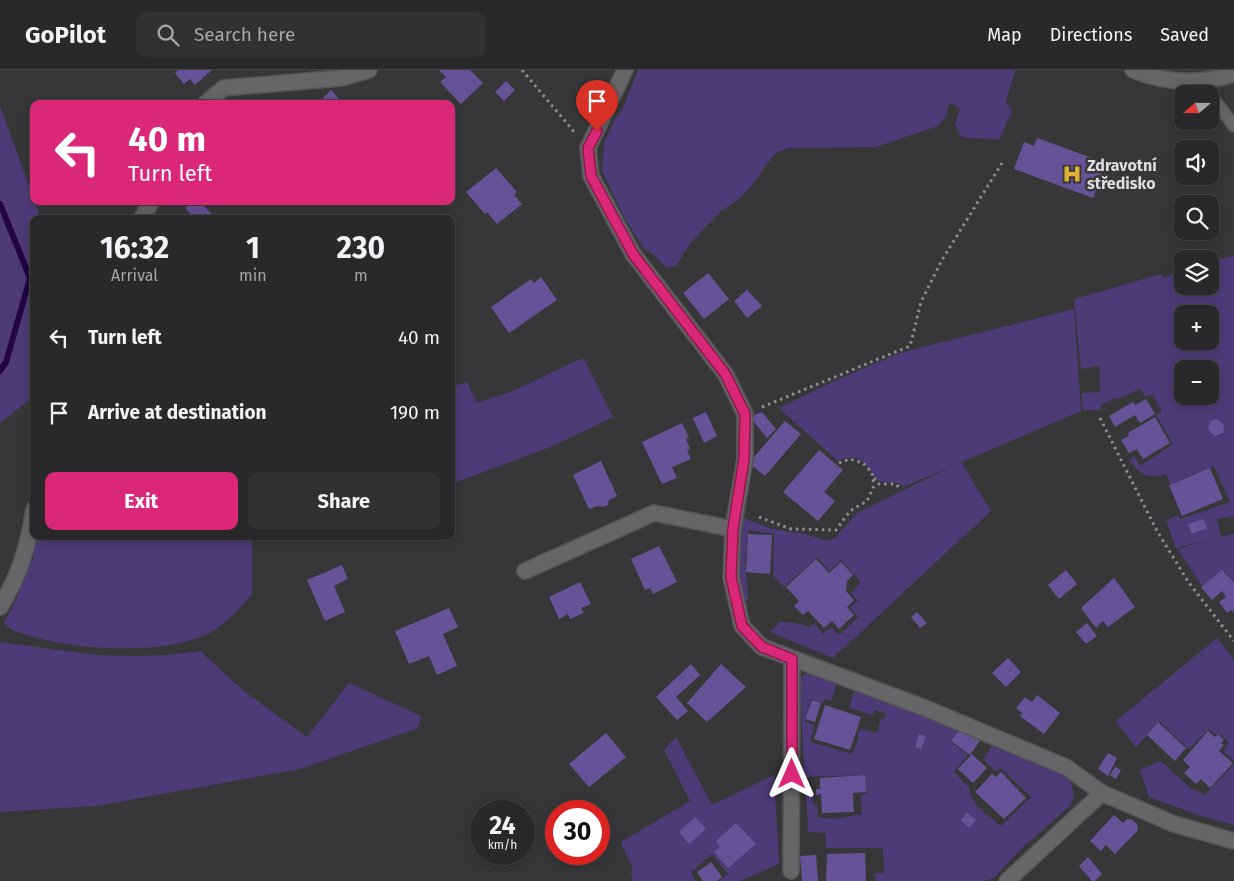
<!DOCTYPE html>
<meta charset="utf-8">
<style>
:root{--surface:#29292b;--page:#313133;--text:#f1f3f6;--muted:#a5a6a9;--line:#454547;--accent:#db2777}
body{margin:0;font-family:"Fira Sans",sans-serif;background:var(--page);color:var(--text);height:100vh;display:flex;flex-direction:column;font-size:19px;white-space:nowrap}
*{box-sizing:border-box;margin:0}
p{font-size:16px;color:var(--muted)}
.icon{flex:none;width:28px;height:28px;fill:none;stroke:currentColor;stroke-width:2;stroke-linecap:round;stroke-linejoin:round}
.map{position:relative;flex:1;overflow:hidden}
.drawer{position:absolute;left:30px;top:145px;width:425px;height:325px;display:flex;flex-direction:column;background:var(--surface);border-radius:10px;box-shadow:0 2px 12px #0003,0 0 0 1px var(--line)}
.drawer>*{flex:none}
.hud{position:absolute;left:30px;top:30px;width:425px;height:105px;border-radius:10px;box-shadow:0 2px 12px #0003,0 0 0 1px var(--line);background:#db2777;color:#fff;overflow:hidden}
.needle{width:32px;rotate:250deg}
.tools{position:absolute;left:1174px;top:15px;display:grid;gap:10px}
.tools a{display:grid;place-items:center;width:45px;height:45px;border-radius:10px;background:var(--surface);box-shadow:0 2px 12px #0003,0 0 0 1px var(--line);font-size:25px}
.speed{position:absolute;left:470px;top:730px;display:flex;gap:10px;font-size:25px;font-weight:700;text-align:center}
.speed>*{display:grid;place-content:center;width:65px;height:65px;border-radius:50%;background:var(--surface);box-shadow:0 2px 12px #0003,0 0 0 1px var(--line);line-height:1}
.speed small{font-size:12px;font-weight:400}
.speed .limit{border:8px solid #d22;background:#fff;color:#111}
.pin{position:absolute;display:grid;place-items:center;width:42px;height:42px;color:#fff;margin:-51px -21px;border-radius:50% 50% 50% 0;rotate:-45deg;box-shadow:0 0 5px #0007}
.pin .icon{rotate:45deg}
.me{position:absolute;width:55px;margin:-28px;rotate:0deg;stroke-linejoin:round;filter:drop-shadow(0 0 4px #0008)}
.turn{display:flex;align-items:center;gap:18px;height:105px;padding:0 15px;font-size:22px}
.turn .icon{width:65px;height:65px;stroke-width:2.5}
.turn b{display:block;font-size:35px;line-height:42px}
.eta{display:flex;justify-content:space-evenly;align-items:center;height:85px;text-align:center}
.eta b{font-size:30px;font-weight:700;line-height:35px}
.primary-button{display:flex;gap:10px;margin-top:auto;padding:10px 15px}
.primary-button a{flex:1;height:58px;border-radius:10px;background:var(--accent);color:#fff;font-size:20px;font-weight:700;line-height:58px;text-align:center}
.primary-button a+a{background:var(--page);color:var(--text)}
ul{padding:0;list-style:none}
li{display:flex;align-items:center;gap:15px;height:75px;padding:0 15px}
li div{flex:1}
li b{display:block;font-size:19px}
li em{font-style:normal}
header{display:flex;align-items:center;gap:30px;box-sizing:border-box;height:70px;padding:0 25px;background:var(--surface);border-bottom:1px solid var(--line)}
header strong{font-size:24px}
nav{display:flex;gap:28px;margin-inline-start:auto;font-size:18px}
.search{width:350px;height:45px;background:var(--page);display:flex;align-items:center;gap:12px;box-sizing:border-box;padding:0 18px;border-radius:10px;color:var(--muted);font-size:19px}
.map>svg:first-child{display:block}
.green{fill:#4f3a78;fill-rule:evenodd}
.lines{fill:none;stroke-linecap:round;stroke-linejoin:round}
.stream{stroke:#220545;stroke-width:6}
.building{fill:#685297}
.service-casing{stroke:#545355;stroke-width:14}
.minor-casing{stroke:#545355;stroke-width:18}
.path{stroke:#8e8e90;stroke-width:3;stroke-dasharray:2.5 4;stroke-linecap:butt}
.service{stroke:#666567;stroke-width:11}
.minor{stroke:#666567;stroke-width:15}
.route-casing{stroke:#8e194d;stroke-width:12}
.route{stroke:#db2777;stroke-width:9}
.labels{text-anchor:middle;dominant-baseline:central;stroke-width:5;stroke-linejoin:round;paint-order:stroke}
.poi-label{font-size:16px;font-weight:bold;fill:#dcdbdd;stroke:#373739;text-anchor:start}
</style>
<header>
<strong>GoPilot</strong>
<div class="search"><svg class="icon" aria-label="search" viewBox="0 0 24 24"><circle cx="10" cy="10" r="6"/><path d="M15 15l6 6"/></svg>Search here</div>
<nav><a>Map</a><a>Directions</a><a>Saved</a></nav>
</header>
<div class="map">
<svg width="1234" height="811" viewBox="0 0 1234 811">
<rect width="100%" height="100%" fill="#373739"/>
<g class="green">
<path d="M638 0H1015L1006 32 1012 41 999 70C986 67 974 70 961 66L955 55 960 38 949 33 946 46 938 56 876 77 789 78 775 83 753 114 738 130 721 141 691 172 676 196 667 198 654 185 644 179 624 147 602 100 604 73 615 49 623 38Z"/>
<polygon points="0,36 41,149 34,149 34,326 0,353"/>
<path d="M1234 186V452L1233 446 1217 449 1221 467 1234 464V511L1223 500 1202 516 1178 479 1216 468 1176 478 1166 451 1178 445 1180 449 1230 432 1214 396 1170 414 1166 404C1146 409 1142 405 1129 391L1134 386 1140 396 1173 374 1156 345 1162 341 1152 324 1146 327 1140 319 1118 329 1115 328 1101 335V340H1083L1081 323 1100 322 1099 296 1081 299 1074 229 1161 204 1163 208 1182 201V216H1210V191ZM1182 244H1210V271H1182ZM1182 299H1210V310H1214L1215 321 1210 322V326H1182Z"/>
<path d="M1074 239 1081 341 903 417 898 413 878 411C868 396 859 380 838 391L779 338 834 311 900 283Z"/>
<polygon points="584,289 613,347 553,376 451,414 451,317 467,312 477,333 513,321 578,290"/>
<path d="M961 392 991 441 833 588 770 562 780 552C788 552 804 553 809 558L814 553 823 564 831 557 839 565 858 547 850 538 858 531 851 523 861 512 841 490 829 501 817 487 784 517 773 506 774 464 749 460 745 490 748 530 742 531 736 509 738 446 772 459 806 464 823 470 834 469 857 443Z"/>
<path d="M36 466H252V524C238 540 223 558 203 566 157 585 81 580 34 567 23 563 12 563 4 553L16 530 28 496 34 488 33 482Z"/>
<polygon points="1217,568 1234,589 1234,691 1223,681 1229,672 1218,663 1216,665 1209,659 1189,679 1159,651 1136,678 1116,651"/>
<polygon points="0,572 96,585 130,586 169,585 200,581 244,621 305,666 308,666 349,613 421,646 418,658 300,699 96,736 0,742"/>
<path d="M807 603 829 610 836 615 831 631 825 629 823 633 811 629 804 651 814 655 810 672 852 684 859 668 857 667 860 659 877 663 881 648 883 650 886 643 874 640 873 645 849 638 855 617 961 655 951 672 968 685 954 702 969 717C970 734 988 745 1001 756L1031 727 1001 698 995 701 983 689 992 676 998 671 1065 705C1074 715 1076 724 1070 736L1022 778 994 808 984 811H876L875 803H884L883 778H826L825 763 808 762 806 719H811L814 735 817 736 818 747 833 749 862 744 861 725 866 724 864 705 804 707 800 608Z"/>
<polygon points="676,667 712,735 774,705 779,794 740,811 719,811 728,804 712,784 691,802 695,811 633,811 631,804 633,799 621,772 690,731 664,680"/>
<polygon points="1161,691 1190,718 1205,725 1234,694 1234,755 1198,745 1149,727 1140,700"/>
</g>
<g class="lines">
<polyline class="stream" points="0,134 30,208 6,292 0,301"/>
</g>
<g class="building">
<polygon points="178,0 212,0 195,15 190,9 184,14 175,3"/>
<polygon points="439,0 470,0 483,13 461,34 440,12 446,7"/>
<polygon points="506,11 515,20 504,31 495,22"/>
<polygon points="331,20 341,31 339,34 317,34"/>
<polygon points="1037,68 1106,93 1093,128 1014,99 1024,72 1034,76"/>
<polygon points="496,98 517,122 514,125 522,134 497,154 487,142 485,144 466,122"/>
<polygon points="192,131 199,131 214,146 211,149 196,149 185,138"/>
<polygon points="708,203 729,229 704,249 683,223"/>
<polygon points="541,207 557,230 509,263 491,237 531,209 534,213"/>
<polygon points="747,220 762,236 747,248 734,231"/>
<polygon points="1146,329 1155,344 1140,353 1135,345 1115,357 1109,346 1133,332 1135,335"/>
<polygon points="706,342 717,366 704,373 693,348"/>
<polygon points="762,342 776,359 767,368 750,347"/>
<polygon points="1155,347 1170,373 1143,389 1137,379 1129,383 1121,370 1129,366 1128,363"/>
<polygon points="1217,349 1224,355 1223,363 1214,366 1208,359 1210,351"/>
<polygon points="785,351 801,364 765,406 749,393"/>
<polygon points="682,353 689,368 686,369 690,379 687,380 691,389 672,397 677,408 662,414 642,372"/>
<polygon points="819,380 843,400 824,422 835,431 818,451 783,422"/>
<polygon points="601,391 617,426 609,430 608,435 603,437 598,436 589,439 573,405"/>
<polygon points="1210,398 1223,429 1182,446 1169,415"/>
<polygon points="1203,449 1207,458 1192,464 1188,454"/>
<polygon points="748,464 772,465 770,504 746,502"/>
<polygon points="659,476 677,512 653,524 650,518 645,520 631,489"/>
<polygon points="816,489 829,503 841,492 853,505 847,511 846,521 854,530 847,537 854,545 839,559 832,551 824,558 808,541 803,545 794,536 799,531 786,517"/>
<polygon points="342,495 348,509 334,516 345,542 325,551 307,510"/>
<polygon points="1066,500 1077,514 1059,529 1048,515"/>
<polygon points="1222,500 1234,512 1234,543 1232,540 1227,543 1219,532 1226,527 1222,521 1212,530 1201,517"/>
<polygon points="1114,508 1135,537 1108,557 1103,551 1096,558 1081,538"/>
<polygon points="580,512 591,534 581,538 584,543 570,549 568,544 559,549 549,527"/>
<polygon points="449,538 458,557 443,564 457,596 437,605 429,586 409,594 395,561"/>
<polygon points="917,542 927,553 920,558 911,547"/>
<polygon points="1087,553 1097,566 1086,574 1076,562"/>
<polygon points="1008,588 1021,602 1006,617 992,603"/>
<polygon points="691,594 700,605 676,627 688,641 677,650 656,627"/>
<polygon points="721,594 746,617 707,652 687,633"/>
<polygon points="1037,625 1060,643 1044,664 1020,646 1022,643 1016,638 1025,627 1032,632"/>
<polygon points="812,630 821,633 815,652 805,649"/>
<polygon points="825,635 861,647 850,680 814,669"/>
<polygon points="1158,652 1186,678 1175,691 1147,665"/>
<polygon points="963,655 984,665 970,685 951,671"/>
<polygon points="1208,661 1215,667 1218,664 1224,670 1221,673 1224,675 1219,681 1233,693 1210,718 1201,709 1196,714 1184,703 1190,697 1183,690"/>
<polygon points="606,663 626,687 589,717 569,694"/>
<polygon points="919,664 926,666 921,679 915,677"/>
<polygon points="1108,683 1117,688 1108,706 1098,699"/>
<polygon points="972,684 987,698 973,713 958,699"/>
<polygon points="1115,697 1121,700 1116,709 1110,705"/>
<polygon points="1001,702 1026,728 1004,749 975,722 992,704 996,707"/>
<polygon points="865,705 866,722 853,723 854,742 822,743 821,724 816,725 816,719 820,719 820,708"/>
<polygon points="967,743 976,750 969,758 961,750"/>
<polygon points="1114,745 1123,753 1127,749 1132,750 1137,754 1138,760 1115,784 1106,775 1101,781 1090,771"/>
<polygon points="695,747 706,759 689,774 679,762"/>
<polygon points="736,753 756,774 728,798 714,782 720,776 716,771"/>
<polygon points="865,783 866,811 826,811 827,784"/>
<polygon points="816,785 818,811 802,811 800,786"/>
<polygon points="1088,787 1102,804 1095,811 1092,811 1079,796"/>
<polygon points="711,792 722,807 717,811 703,811 697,802"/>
</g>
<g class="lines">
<g class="service-casing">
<polyline id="service" points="1208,12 1213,28 1234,56"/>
</g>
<g class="minor-casing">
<g id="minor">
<polyline points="625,0 588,78 591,106 633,184 726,305 745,344 745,389 733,459 731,507 742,556 762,577 925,638 1066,697 1102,723 1174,754 1234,771"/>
<path d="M1133 0C1167 14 1199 15 1234 4"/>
<polyline points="205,34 224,18 341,8 369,0"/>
<polyline points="141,149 152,131"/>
<polyline points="525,501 654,443 733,459"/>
<path d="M0 537C20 505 28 476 34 439"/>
<polyline points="791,801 792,589"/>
<polyline points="1007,811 1102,723"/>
</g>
</g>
<g class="path">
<polyline points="522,0 575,63"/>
<polyline points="762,337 910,276 921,232 942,190 1002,93"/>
<polyline points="1100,348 1157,461 1189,513 1234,571"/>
<polyline points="874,408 879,414 895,414 899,417"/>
<polyline points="759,447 791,459 836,460 850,441 867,431 874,416 872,403 863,393 850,389 839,393"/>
</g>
<use href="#service" class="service"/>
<use href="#minor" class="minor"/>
</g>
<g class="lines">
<g class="route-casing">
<polyline id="route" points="597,61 588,78 591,106 633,184 726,305 745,344 744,389 733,459 731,507 742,556 762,577 792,589 792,704"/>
</g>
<use href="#route" class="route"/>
</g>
<defs>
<g id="hospital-bare" transform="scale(1.5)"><path d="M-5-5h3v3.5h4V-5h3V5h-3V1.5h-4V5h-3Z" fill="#dfb034" stroke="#373739" stroke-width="2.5" paint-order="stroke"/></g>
</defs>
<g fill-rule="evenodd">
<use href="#hospital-bare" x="1072" y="104"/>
</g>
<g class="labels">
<g class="poi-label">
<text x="1087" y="95">Zdravotní<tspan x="1087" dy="18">středisko</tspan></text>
</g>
</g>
</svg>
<div class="tools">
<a><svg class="needle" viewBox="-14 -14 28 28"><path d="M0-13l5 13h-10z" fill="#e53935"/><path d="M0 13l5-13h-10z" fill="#a5a6a9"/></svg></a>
<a><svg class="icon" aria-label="sound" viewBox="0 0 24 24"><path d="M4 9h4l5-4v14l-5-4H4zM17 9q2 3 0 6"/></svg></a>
<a><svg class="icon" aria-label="search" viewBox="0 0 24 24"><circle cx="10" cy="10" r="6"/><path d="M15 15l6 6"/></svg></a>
<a><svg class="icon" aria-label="layers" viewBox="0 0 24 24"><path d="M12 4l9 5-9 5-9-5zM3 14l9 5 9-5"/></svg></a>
<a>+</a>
<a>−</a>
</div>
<div class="speed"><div>24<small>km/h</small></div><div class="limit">30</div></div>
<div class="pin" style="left:597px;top:61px;background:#d93025"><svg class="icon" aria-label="arrive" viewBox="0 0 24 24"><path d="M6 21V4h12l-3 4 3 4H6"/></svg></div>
<svg class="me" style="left:792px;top:704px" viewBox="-20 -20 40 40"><path d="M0-17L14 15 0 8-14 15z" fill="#db2777" stroke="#fff" stroke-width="4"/></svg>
<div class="hud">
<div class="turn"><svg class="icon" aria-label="left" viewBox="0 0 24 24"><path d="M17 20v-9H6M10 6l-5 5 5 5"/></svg><div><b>40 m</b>Turn left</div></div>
</div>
<section class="drawer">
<div class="eta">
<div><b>16:32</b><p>Arrival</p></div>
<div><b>1</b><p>min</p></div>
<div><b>230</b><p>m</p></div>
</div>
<ul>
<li><svg class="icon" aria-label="left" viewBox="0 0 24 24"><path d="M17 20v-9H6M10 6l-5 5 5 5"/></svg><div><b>Turn left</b></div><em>40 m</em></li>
<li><svg class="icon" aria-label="arrive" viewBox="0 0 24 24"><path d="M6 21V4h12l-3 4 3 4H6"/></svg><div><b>Arrive at destination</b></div><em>190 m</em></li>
</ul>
<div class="primary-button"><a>Exit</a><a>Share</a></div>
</section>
</div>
